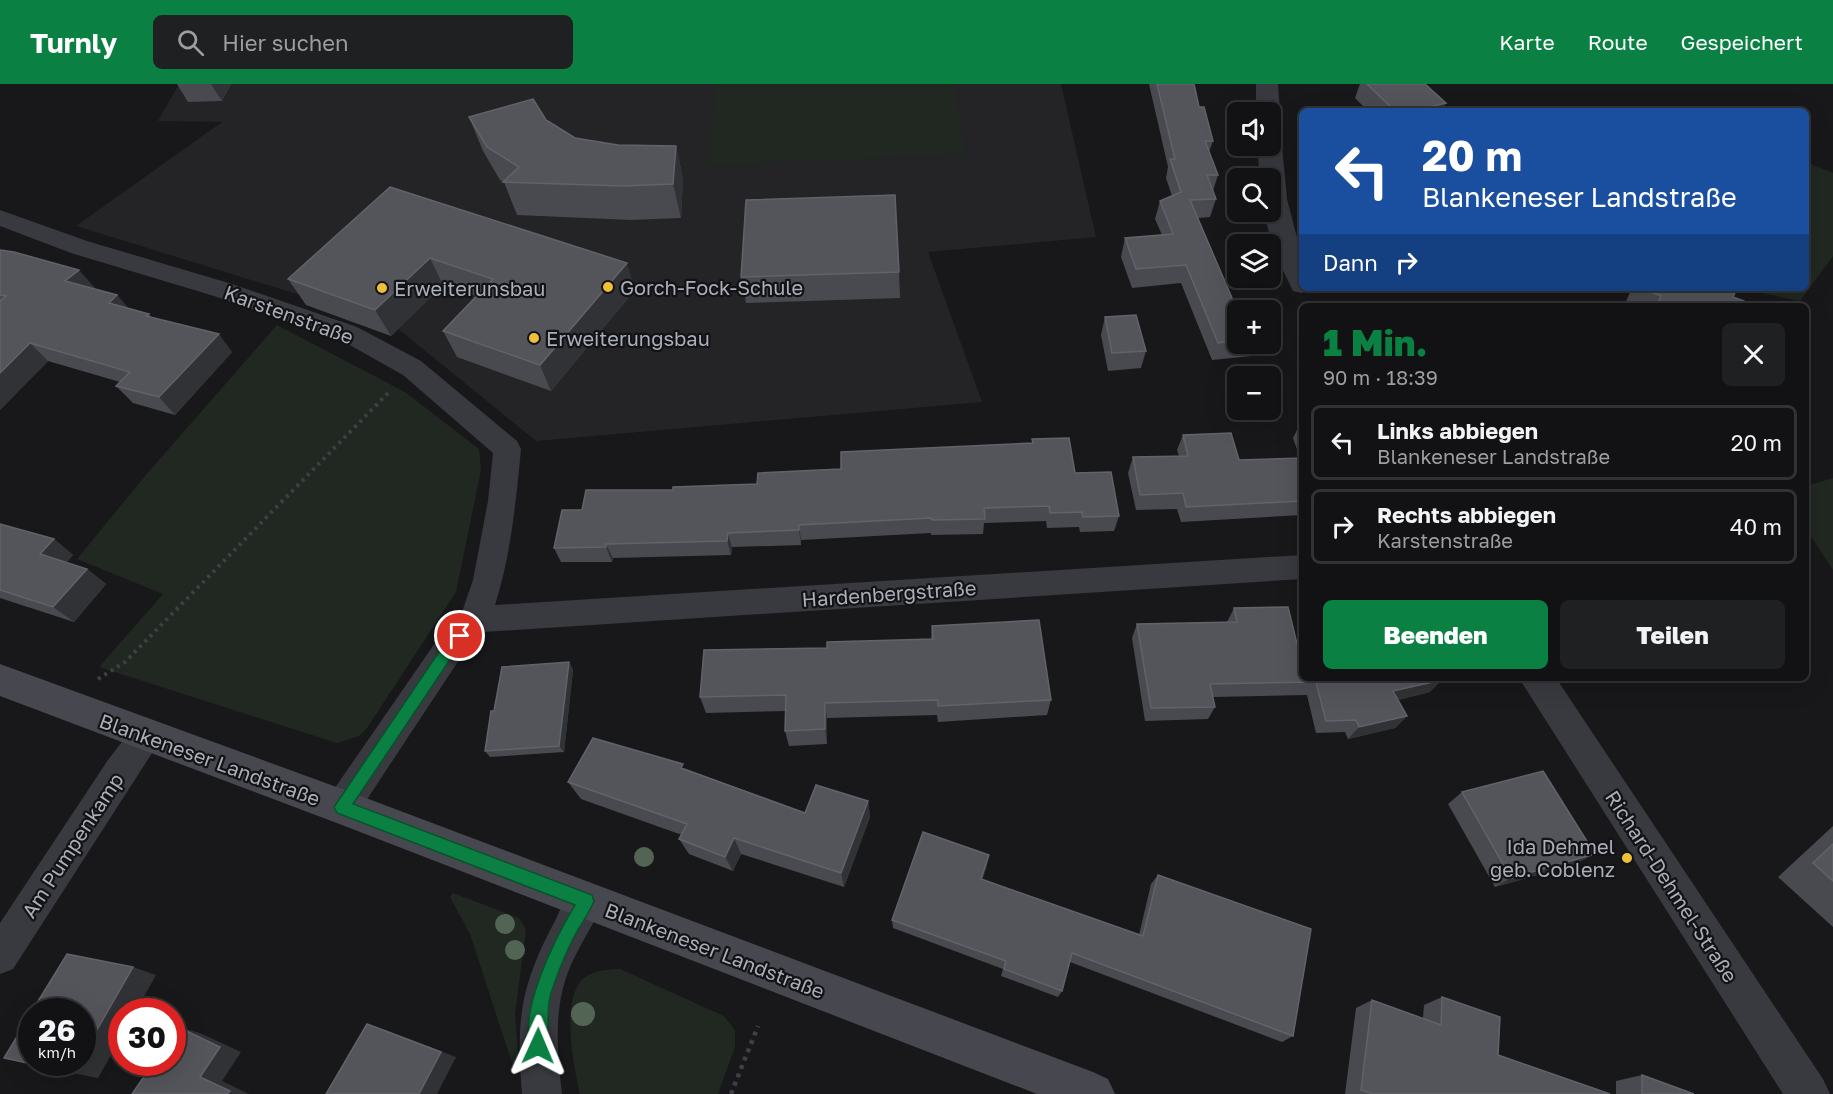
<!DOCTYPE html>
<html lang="de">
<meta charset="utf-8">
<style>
:root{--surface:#121214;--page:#1f2022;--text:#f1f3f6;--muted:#9c9ea0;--line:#313234;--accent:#0b8043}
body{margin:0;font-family:"Golos Text",sans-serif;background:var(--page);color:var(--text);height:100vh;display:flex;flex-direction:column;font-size:22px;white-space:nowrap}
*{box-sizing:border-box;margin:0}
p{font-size:20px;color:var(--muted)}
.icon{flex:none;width:33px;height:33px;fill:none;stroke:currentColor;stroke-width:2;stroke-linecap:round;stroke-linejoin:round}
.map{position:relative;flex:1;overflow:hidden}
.panel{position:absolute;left:1299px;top:219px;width:510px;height:378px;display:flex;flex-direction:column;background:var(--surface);border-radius:9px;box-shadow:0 6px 24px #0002,0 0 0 2px var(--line)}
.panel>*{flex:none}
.top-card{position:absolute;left:1299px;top:24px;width:510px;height:183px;border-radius:9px;box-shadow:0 6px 24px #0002,0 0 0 2px var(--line);background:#1a4fa0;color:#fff;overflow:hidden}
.buttons{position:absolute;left:1227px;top:18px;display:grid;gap:12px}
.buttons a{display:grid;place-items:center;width:54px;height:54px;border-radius:9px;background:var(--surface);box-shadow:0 6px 24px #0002,0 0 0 2px var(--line);font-size:30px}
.speed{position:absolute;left:18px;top:914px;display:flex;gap:12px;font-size:30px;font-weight:700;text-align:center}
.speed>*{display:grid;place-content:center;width:78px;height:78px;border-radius:50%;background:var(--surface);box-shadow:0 6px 24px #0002,0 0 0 2px var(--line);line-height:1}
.speed small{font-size:15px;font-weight:400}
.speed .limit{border:9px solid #d22;background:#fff;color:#111}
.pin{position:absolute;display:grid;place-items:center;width:51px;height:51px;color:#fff;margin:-26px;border:3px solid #fff;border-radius:50%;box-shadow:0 2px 6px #0007}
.me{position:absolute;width:66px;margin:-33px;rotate:1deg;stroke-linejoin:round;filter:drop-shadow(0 0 4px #0008)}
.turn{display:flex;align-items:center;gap:21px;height:126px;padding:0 24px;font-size:27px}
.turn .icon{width:78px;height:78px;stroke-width:2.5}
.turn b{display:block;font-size:42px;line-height:51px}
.then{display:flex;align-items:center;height:57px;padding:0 24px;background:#0003;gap:12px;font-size:22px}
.round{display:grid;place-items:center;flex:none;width:63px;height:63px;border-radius:9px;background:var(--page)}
.headline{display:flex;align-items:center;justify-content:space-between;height:102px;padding:0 24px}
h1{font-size:36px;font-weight:800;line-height:45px;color:var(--accent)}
.action{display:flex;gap:12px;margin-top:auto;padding:12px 24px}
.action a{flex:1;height:69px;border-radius:9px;background:var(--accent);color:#fff;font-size:24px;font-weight:800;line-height:69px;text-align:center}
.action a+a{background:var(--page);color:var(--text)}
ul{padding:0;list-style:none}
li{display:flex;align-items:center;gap:18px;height:75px;margin:0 12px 9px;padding:0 12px;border:3px solid var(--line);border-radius:9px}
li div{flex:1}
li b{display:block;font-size:22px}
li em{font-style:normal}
header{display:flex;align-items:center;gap:36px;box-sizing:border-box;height:84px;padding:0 30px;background:var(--accent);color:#fff}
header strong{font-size:28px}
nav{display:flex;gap:33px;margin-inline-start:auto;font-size:21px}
.search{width:420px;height:54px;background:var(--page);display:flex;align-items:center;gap:15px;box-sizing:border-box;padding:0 21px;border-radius:9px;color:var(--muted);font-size:22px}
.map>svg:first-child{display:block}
.built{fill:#242427}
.green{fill:#202821}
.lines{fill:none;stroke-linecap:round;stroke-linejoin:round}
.path-far1{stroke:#3f4046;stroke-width:4;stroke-dasharray:3 4.5;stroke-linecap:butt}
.path{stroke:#3f4046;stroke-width:4.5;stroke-dasharray:4 5;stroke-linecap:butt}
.minor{fill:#393a3f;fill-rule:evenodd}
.tertiary{fill:#393a3f;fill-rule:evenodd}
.secondary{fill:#47484f;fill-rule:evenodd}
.tree{fill:#526555}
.wall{fill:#494a4f}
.shaded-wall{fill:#313235}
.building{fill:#54555b;stroke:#61636a;stroke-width:1.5}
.route{fill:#0b8043;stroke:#07532c;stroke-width:1.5}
.poi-dot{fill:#f0bf3a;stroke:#131315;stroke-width:2}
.labels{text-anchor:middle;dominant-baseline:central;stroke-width:4.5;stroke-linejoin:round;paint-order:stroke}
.poi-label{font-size:20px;fill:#aaaeba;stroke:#131315;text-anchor:start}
.street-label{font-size:20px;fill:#aaaeba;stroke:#131315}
</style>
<header>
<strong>Turnly</strong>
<div class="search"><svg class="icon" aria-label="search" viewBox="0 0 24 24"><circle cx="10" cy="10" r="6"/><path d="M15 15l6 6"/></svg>Hier suchen</div>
<nav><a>Karte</a><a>Route</a><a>Gespeichert</a></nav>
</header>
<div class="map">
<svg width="1833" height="1010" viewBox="0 0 1833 1010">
<rect width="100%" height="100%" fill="#18181a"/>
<polygon class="built" points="179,0 1061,0 1096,153 928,168 982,318 536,357 391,239 76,142 222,38 158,37"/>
<g class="green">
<polygon points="715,0 954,0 965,70 710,81"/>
<polygon points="1806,78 1833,89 1833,172 1800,217 1738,204 1806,204"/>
<polygon points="277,241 405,308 479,365 481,386 456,508 367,644 359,652 337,659 99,583 163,510 77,475 145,392"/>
<polygon points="1833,394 1833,486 1806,445 1806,402"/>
<polygon points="453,809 519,834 526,846 515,930 519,981 514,985 470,850 450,813"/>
<path d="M620 885 724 932 735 946V963L718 1010H580C574 983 561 920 581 897 590 886 607 886 620 885Z"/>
</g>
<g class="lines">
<polyline class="path-far1" points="98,595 125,578 391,306"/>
<polyline class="path" points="731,1010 758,942"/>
<g class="minor">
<path d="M0 126 87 157 232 200 357 243 421 277 517 357 521 365C516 417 511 471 495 521L1302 471V495L483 548 457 579 354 735 342 739 330 735 325 723 330 711 435 559 462 528 473 496 488 417 493 369 403 291 339 255 214 212 71 169 0 142Z"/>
<polygon points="147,637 159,641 163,652 13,885 0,890 0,839 108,676 135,641"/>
<path d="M586 799 599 804 604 817C594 840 580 860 570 883 553 924 557 967 562 1010H522C516 937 520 902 555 837 560 827 565 811 573 805 576 802 582 801 586 799Z"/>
</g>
<g class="tertiary">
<polygon points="1256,0 1278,0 1280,28 1276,33 1270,34 1270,28 1256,28"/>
<polygon points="1270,55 1278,57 1282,62 1287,115 1302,173 1302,204 1313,204 1302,209 1293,207 1274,168 1265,133 1264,128 1270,128 1270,94 1259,94 1258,62 1270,62"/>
<polygon points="1519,594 1556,594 1823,995 1830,1010 1783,1010"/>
</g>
<polygon class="secondary" points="0,580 342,705 1093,988 1108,995 1115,1010 1037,1010 342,741 0,612"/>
</g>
<g class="tree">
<circle cx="644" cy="773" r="10"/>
<circle cx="505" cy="840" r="10"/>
<circle cx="515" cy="866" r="10"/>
<circle cx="583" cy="930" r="12"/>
</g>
<g class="wall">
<polygon points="177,0 231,0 222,17 188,18"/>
<polygon points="1149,0 1194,0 1199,23 1213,57 1209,68 1218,91 1213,107 1216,115 1210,133 1198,134 1238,226 1238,260 1270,260 1270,230 1281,252 1273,270 1212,276 1181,199 1132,204 1121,173 1125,154 1162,151 1155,135 1160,117 1172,112 1166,94 1168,83"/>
<polygon points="1360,0 1425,0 1442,27 1368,27 1355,14"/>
<polygon points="469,33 546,36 575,54 618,61 676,62 683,95 681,134 631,136 517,131 504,98 500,96 483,67"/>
<polygon points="390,103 635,206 551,307 457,273 443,247 476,212 443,201 391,252 306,221 288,195"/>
<polygon points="0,166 95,204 94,205 117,211 128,224 149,230 151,233 232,268 175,331 133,319 116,302 120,298 48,277 0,326"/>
<polygon points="899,188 900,214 746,219 741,193"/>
<polygon points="1632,204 1737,204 1733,213 1743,222 1624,222"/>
<polygon points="1105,233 1146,267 1141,284 1108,287 1101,251"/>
<polygon points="1301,338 1302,338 1302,431 1181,438 1177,425 1136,426 1128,389 1133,373 1179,372 1177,366 1183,351 1239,376 1300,374 1293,354"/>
<polygon points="1032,355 1075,389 1119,432 1114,447 1080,448 1079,443 1047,444 1046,437 984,439 983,450 931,451 931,449 801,456 801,461 732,463 731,471 613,474 612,478 561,478 554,464 582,426 673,406 757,400 841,385 1032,359"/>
<polygon points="0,440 54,455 73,471 66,479 87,485 106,500 74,538 0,514"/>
<polygon points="1234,524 1298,564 1430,608 1398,616 1407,632 1395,644 1348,655 1345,648 1316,649 1307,611 1213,613 1215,623 1208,635 1145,637 1132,554 1137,540 1227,538"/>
<polygon points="932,542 1051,616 1047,631 938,638 937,631 827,634 827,660 789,662 785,647 786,627 706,629 700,613 827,564 931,555"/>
<polygon points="569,578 573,586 564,668 490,673 485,667 494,627"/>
<polygon points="686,685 805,729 868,717 870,733 844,803 741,770 733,787 689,770 679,755 682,751 581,715 568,698"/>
<polygon points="1462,708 1576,780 1495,803 1448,720"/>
<polygon points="1833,742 1833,843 1778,793"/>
<polygon points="987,781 982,796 1139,851 1151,800 1158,791 1293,952 1282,958 1070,878 1062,907 1058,913 1001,892 1003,885 893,844 892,836"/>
<polygon points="1442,913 1498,971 1610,1010 1345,1010 1356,924 1372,916 1423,934 1424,921"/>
<polygon points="1642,991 1694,1010 1616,1010 1616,997"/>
</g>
<g class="shaded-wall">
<polygon points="211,0 231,0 222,17"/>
<polygon points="1446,19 1442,27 1413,27"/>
<polygon points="676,62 683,95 681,134 673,100"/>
<polygon points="430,174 443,201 391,252 375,226"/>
<polygon points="627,179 635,206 551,307 540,281"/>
<polygon points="79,186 95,204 82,215 65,197"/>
<polygon points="117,211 132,229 109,219"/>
<polygon points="219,250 232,268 175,331 159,313"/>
<polygon points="30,259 48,277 0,326 0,289"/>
<polygon points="799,441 801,456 801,461 799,446"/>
<polygon points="728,449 732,463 731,471 727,457"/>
<polygon points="54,455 73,471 60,486 40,470"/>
<polygon points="606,460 613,474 612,478 606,463"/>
<polygon points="87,485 106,500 74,538 53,523"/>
<polygon points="569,578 573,586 564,668 559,662"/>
<polygon points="1442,596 1430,608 1382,620 1393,607"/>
<polygon points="825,619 827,634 827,660 825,645"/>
<polygon points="1407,632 1395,644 1348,655 1359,643"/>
<polygon points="868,717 870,733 844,803 841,789"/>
<polygon points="734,754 741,770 733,787 725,773"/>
<polygon points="1595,770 1576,780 1495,803 1511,794"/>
<polygon points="989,771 987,781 980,805 981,795"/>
<polygon points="133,883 156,891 136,927 122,927 122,952 98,994 73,989 79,978 82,978 82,972"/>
<polygon points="178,943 200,949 241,968 222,997 249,1010 227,1010 200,993"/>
<polygon points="383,945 456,973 437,1010 419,1010"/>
</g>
<g class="building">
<polygon points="1157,0 1194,0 1199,23 1204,23 1213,57 1205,57 1218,91 1207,91 1216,115 1190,116 1234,219 1264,216 1269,226 1238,226 1238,256 1218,259 1186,181 1136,185 1125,154 1173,150 1160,117 1181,108 1170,75 1175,75"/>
<polygon points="1367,0 1425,0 1446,19 1413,27 1395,27"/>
<polygon points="533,15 546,36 575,54 618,61 676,62 673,100 622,102 503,98 519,83 487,63 469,33"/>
<polygon points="390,103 627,179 540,281 443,247 493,195 430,174 375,226 288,195"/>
<polygon points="895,111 899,188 741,193 746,116"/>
<polygon points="0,166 14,168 79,186 65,197 117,211 109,219 149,230 146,232 219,250 159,313 116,302 130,288 30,259 0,289 0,217 6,212 0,211"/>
<polygon points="1641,204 1737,204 1733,213 1744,217 1743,222 1673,222 1659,216 1661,212"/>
<polygon points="1270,230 1281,252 1270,253"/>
<polygon points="1136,231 1146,267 1112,269 1105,233"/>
<polygon points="1231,349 1239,376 1302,374 1302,417 1186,423 1183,409 1140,411 1133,373 1188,372 1183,351"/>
<polygon points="1069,354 1075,389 1111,388 1119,432 1083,433 1082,428 1050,429 1049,422 984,424 985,435 932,436 931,434 799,441 799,446 728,449 727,457 606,460 606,463 554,464 562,426 582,426 586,406 673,406 673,403 757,400 758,389 841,385 841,368 1033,359 1032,355"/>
<polygon points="0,440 54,455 40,470 87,485 53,523 0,506"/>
<polygon points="1288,523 1298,564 1302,563 1302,594 1441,594 1442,596 1393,607 1407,632 1359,643 1356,636 1326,637 1316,598 1210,600 1215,623 1151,624 1137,540 1237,538 1234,524"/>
<polygon points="1039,536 1051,616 938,622 938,616 825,619 825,645 785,647 786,611 700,613 704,566 827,564 827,558 933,555 932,542"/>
<polygon points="569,578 559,662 485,667 491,627 494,627 502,583"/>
<polygon points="593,654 683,680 681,684 805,729 816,701 868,717 841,789 734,754 725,773 679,755 687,740 568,698"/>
<polygon points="1543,687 1595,770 1511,794 1462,708"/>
<polygon points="923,748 989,771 981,795 1143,852 1158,791 1311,845 1293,952 1072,869 1062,907 1004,885 1006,877 892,836"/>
<polygon points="1833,760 1833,797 1813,779"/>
<polygon points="67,870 133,883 82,972 82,927 32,927"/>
<polygon points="1442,913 1500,933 1498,971 1610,1010 1373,1010 1361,1006 1372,916 1441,941"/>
<polygon points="32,928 32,978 79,978 73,989 4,974"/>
<polygon points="367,940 441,968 419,1010 326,1010"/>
<polygon points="178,943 220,963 200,993 230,1007 227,1010 132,1010 154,978 172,978 172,952"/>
<polygon points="1642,991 1694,1010 1642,1010"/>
</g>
<path class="route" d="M460 546 465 548 468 552 451 574 353 720 592 811 594 817C589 830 580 841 574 853 565 870 557 891 551 909 545 927 551 952 545 968L538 971 532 968C516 931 555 854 575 821L337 729 334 723 441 565 456 548Z"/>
<g class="poi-dot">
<circle cx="608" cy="203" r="6"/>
<circle cx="382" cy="204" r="6"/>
<circle cx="534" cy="254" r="6"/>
<circle cx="1627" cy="774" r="6"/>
</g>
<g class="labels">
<g class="poi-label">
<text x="620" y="203">Gorch-Fock-Schule</text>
<text x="394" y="204">Erweiterunsbau</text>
<text x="546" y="254">Erweiterungsbau</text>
<text x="1615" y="762" text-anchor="end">Ida Dehmel<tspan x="1615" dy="23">geb. Coblenz</tspan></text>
</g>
<g class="street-label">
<text transform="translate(289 230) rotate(20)">Karstenstraße</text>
<text transform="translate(889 509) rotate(-4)">Hardenbergstraße</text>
<text transform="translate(210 675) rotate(20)">Blankeneser Landstraße</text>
<text transform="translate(72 761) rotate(-57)">Am Pumpenkamp</text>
<text transform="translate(1672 802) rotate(57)">Richard-Dehmel-Straße</text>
<text transform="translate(715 866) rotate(21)">Blankeneser Landstraße</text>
</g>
</g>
</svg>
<div class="buttons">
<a><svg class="icon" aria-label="sound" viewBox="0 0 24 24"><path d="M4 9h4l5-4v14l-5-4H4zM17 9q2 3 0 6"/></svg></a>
<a><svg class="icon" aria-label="search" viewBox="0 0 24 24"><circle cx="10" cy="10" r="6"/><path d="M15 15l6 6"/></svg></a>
<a><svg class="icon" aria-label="layers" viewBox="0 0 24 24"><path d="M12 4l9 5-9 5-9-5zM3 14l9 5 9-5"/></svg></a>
<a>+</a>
<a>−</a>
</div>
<div class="speed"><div>26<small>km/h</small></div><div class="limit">30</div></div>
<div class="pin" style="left:460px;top:552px;background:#d93025"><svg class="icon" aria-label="arrive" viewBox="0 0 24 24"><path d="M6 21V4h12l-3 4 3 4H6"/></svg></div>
<svg class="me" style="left:538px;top:962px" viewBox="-20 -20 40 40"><path d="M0-17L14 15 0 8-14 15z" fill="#0b8043" stroke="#fff" stroke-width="4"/></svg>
<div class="top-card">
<div class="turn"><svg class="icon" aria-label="left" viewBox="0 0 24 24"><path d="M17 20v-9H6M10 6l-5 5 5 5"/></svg><div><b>20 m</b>Blankeneser Landstraße</div></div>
<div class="then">Dann<svg class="icon" aria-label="right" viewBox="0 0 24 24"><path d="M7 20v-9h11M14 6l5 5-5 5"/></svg></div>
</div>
<section class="panel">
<div class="headline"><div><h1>1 Min.</h1><p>90 m · 18:39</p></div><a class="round"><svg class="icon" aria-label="close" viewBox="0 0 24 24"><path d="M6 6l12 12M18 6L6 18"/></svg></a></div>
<ul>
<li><svg class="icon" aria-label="left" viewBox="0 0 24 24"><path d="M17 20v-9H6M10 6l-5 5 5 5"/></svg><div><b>Links abbiegen</b><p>Blankeneser Landstraße</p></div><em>20 m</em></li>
<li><svg class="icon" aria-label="right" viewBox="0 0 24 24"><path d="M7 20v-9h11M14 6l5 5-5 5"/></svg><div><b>Rechts abbiegen</b><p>Karstenstraße</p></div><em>40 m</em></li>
</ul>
<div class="action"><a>Beenden</a><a>Teilen</a></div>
</section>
</div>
